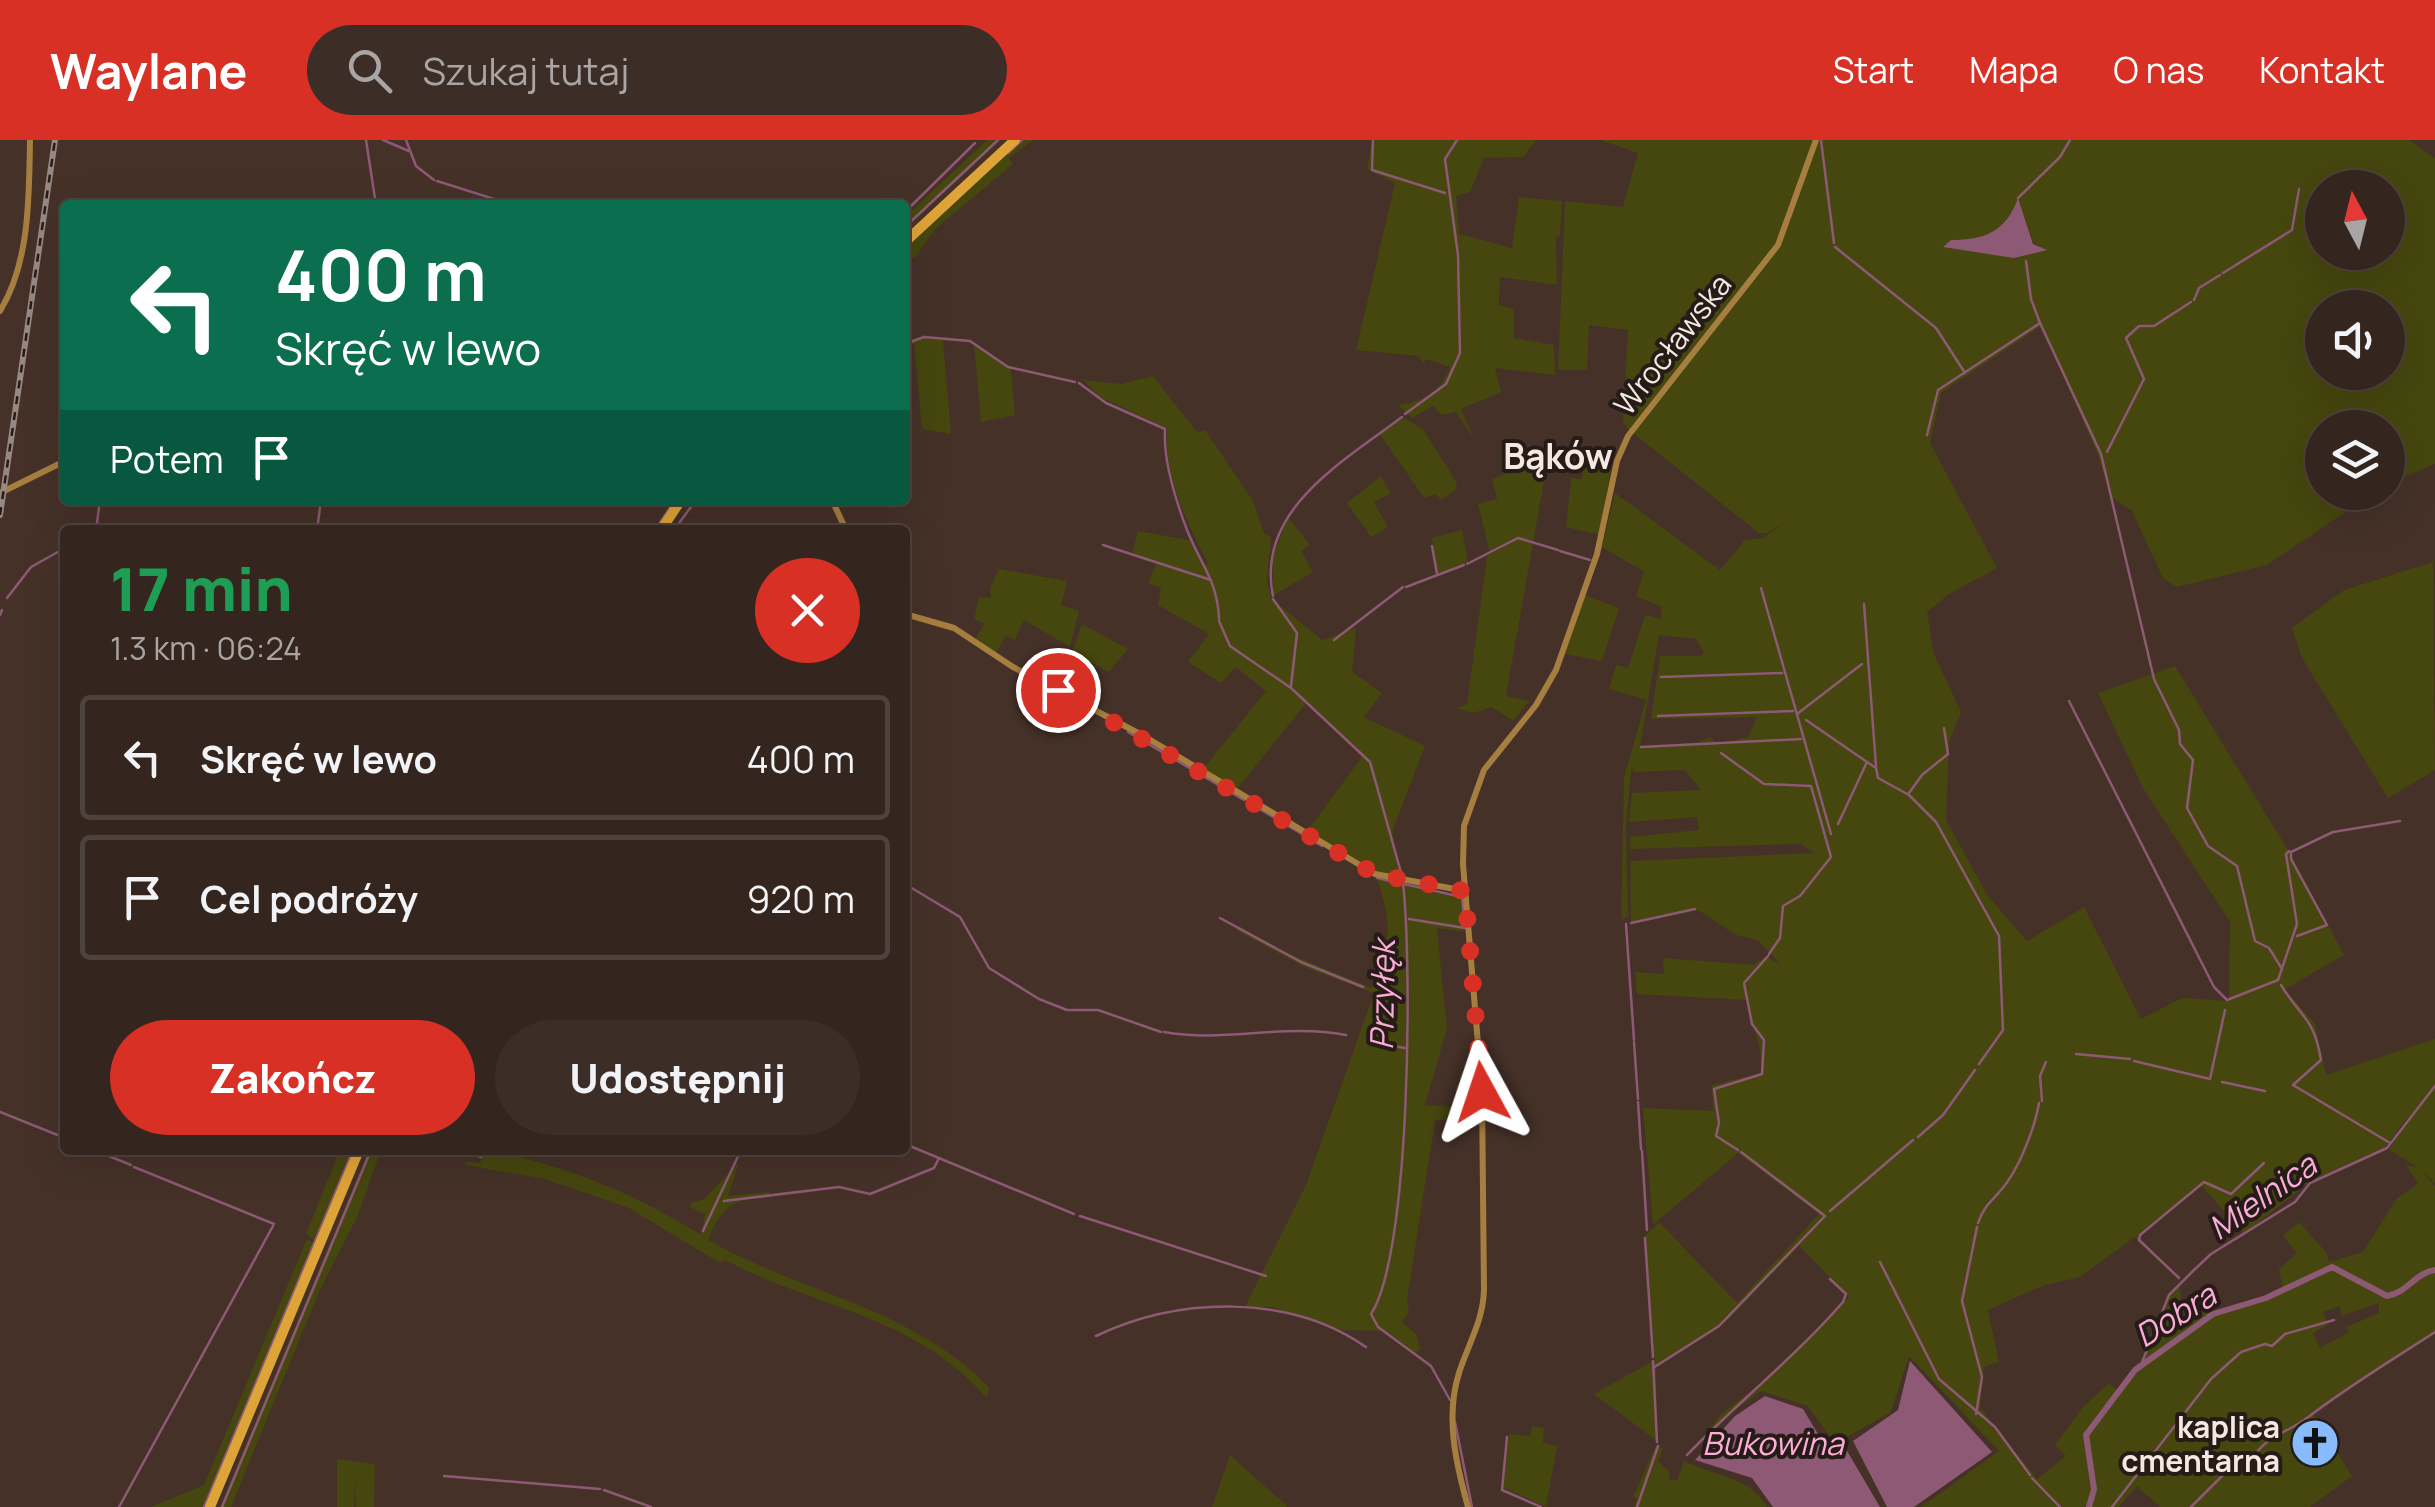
<!DOCTYPE html>
<html lang="pl">
<meta charset="utf-8">
<style>
:root{--surface:#34251e;--page:#3c2d27;--text:#f1f3f6;--muted:#a9a5a4;--line:#4e423c;--accent:#d93025}
body{margin:0;font-family:Manrope,sans-serif;background:var(--page);color:var(--text);height:100vh;display:flex;flex-direction:column;font-size:38px;white-space:nowrap}
*{box-sizing:border-box;margin:0}
p{font-size:32px;color:var(--muted)}
.icon{flex:none;width:55px;height:55px;fill:none;stroke:currentColor;stroke-width:2;stroke-linecap:round;stroke-linejoin:round}
.map{position:relative;flex:1;overflow:hidden}
.sheet{position:absolute;left:60px;top:385px;width:850px;height:630px;display:flex;flex-direction:column;background:var(--surface);border-radius:10px;box-shadow:0 10px 40px #0002,0 0 0 2px var(--line)}
.sheet>*{flex:none}
.top-card{position:absolute;left:60px;top:60px;width:850px;height:305px;border-radius:10px;box-shadow:0 10px 40px #0002,0 0 0 2px var(--line);background:#0b6e4f;color:#fff;overflow:hidden}
.needle{width:65px;rotate:353deg}
.controls{position:absolute;left:2305px;top:30px;display:grid;gap:20px}
.controls a{display:grid;place-items:center;width:100px;height:100px;border-radius:50%;background:var(--surface);box-shadow:0 10px 40px #0002,0 0 0 2px var(--line);font-size:50px}
.pin{position:absolute;display:grid;place-items:center;width:85px;height:85px;color:#fff;margin:-42px;border:5px solid #fff;border-radius:50%;box-shadow:0 2px 10px #0007}
.me{position:absolute;width:110px;margin:-55px;rotate:355deg;stroke-linejoin:round;filter:drop-shadow(0 0 8px #0008)}
.turn{display:flex;align-items:center;gap:35px;height:210px;padding:0 50px;font-size:45px}
.turn .icon{width:130px;height:130px;stroke-width:2.5}
.turn b{display:block;font-size:70px;line-height:85px}
.then{display:flex;align-items:center;height:95px;padding:0 50px;background:#0003;gap:20px;font-size:38px}
.round{display:grid;place-items:center;flex:none;width:105px;height:105px;border-radius:52px;background:var(--page)}
.overview{display:flex;align-items:center;justify-content:space-between;height:170px;padding:0 50px}
h1{font-size:60px;font-weight:800;line-height:75px;color:#1e9e55}
.primary-button{display:flex;gap:20px;margin-top:auto;padding:20px 50px}
.primary-button a{flex:1;height:115px;border-radius:60px;background:var(--accent);color:#fff;font-size:40px;font-weight:800;line-height:115px;text-align:center}
.primary-button a+a{background:var(--page);color:var(--text)}
ul{padding:0;list-style:none}
li{display:flex;align-items:center;gap:30px;height:125px;margin:0 20px 15px;padding:0 30px;border:5px solid var(--line);border-radius:10px}
li div{flex:1}
li b{display:block;font-size:38px}
li em{font-style:normal}
header{display:flex;align-items:center;gap:60px;box-sizing:border-box;height:140px;padding:0 50px;background:var(--accent);color:#fff}
header strong{font-size:48px}
nav{display:flex;gap:55px;margin-inline-start:auto;font-size:35px}
.search{width:700px;height:90px;background:var(--page);display:flex;align-items:center;gap:25px;box-sizing:border-box;padding:0 35px;border-radius:55px;color:var(--muted);font-size:38px}
.map>svg:first-child{display:block}
.green{fill:#46460f;fill-rule:evenodd}
.water{fill:#8d5975}
.lines{fill:none;stroke-linecap:round;stroke-linejoin:round}
.stream{stroke:#8d5975;stroke-width:2.5}
.river{stroke:#8d5975;stroke-width:6}
.secondary{stroke:#a67f40;stroke-width:6}
.highway{stroke:#dfa437;stroke-width:10}
.rail-casing{stroke:#998881;stroke-width:6}
.rail{stroke:#251c17;stroke-width:2.5;stroke-dasharray:8;stroke-linecap:butt}
.route{stroke:#d93025;stroke-width:18;stroke-dasharray:0 32.4}
.labels{text-anchor:middle;dominant-baseline:central;stroke-width:8;stroke-linejoin:round;paint-order:stroke}
.street-label{font-size:30px;fill:#f5e8e2;stroke:#251c17}
.poi-label{font-size:30px;font-weight:bold;fill:#f5e8e2;stroke:#251c17;text-anchor:end}
.water-label{font-size:32px;font-style:italic;fill:#fdacd7;stroke:#251c17}
.quarter-label{font-size:35px;font-weight:bold;fill:#f5e8e2;stroke:#251c17}
</style>
<header>
<strong>Waylane</strong>
<div class="search"><svg class="icon" aria-label="search" viewBox="0 0 24 24"><circle cx="10" cy="10" r="6"/><path d="M15 15l6 6"/></svg>Szukaj tutaj</div>
<nav><a>Start</a><a>Mapa</a><a>O nas</a><a>Kontakt</a></nav>
</header>
<div class="map">
<svg width="2435" height="1367" viewBox="0 0 2435 1367">
<rect width="100%" height="100%" fill="#453128"/>
<g class="green">
<polygon points="987,0 1000,0 905,89 905,77"/>
<polygon points="1019,0 1033,0 1009,18 1013,24 935,89 915,118 905,116 905,107"/>
<path d="M1372 0H1536L1523 17 1484 18 1470 52 1456 56 1459 94 1512 108 1519 57 1562 61 1560 96 1556 97 1557 145 1500 137 1499 165 1514 169V198L1554 205 1555 235 1495 228 1501 252 1461 269 1474 299 1456 272 1442 275 1433 266 1412 278 1398 265C1424 261 1441 253 1450 227L1427 219 1423 223 1419 216 1356 210 1395 43 1367 29Z"/>
<path d="M1600 0H2409L2435 18V324L2388 344V288H2322V352L2374 353 2267 425 2177 447 2163 438 2132 371 2112 357 2096 310 2041 186 1941 253 1930 303 1997 428 1949 454 1927 472 1934 514 1961 572 1949 602 1946 680 1988 756 2027 801 2084 767 2141 879 2182 858 2229 861 2230 782 2143 648 2098 553 2175 526 2291 715 2344 815 2285 849 2315 884 2326 935 2435 899V1043L2421 1030 2435 1046V1194L2312 1272 2352 1336 2310 1367H2160L2137 1346 2119 1367H2091L2095 1349 2087 1296 2143 1223 2168 1158 2180 1146 2182 1174 2188 1179 2208 1167 2217 1174 2283 1151 2279 1129 2297 1113 2283 1096 2299 1082 2326 1112 2329 1122 2363 1112 2397 1058 2418 1044 2406 1025 2417 1027 2389 1010 2413 971 2384 1008 2312 1040 2244 1094 2201 1045 2137 1095 2178 1140 2135 1097 2080 1137 2042 1146 1988 1170 1999 1222 1984 1227 1980 1268 2037 1339 2066 1316 2055 1305 2083 1267 2109 1243 2118 1251 2084 1296 2092 1345 2088 1367H1921L1999 1311 1909 1216 1891 1272 1842 1300 1830 1297 1808 1266 1761 1251 1733 1271 1686 1317 1723 1272 1754 1250 1849 1157 1799 1106 1728 1180 1656 1227 1657 1301 1594 1254 1655 1220 1643 1098 1659 1082 1737 1163 1819 1074 1738 1013 1653 1085 1643 968 1713 971 1712 945 1761 933C1762 898 1752 891 1747 860L1637 854 1635 832 1664 834 1663 818 1754 825 1766 816 1781 825 1758 800 1736 795 1698 770 1631 784 1630 697 1699 690 1697 677 1629 682 1632 653 1701 650 1685 630 1633 632 1632 624 1626 685 1628 776 1621 780 1624 638 1646 560 1609 549 1616 525 1628 528 1645 475 1661 479 1662 467 1636 456 1644 432 1602 407 1615 353 1720 430 1745 400 1763 398 1789 379 1768 393H1759L1628 289 1623 282 1628 190 1589 185 1587 230H1558L1565 61 1623 67 1638 13ZM2322 48H2388V112H2322ZM2018 60 2034 104 2041 106C2016 128 1979 108 1951 100 1983 100 2006 93 2018 60ZM2322 168H2388V232H2322ZM1659 495 1696 499 1704 512 1701 516H1660L1651 579 1757 577 1748 597 1720 605 1710 597 1696 603 1640 606ZM1801 704 1814 713 1630 721 1631 709ZM2379 1163V1173L2347 1187 2349 1192 2320 1208 2313 1193 2328 1185 2323 1172 2340 1166 2341 1176Z"/>
<polygon points="925,195 943,200 951,294 922,289 914,204 905,202"/>
<polygon points="974,204 1011,230 1015,275 981,282"/>
<path d="M1153 236 1197 292 1205 290 1253 361 1264 393 1271 397 1267 440 1271 458 1322 500 1356 488 1352 532 1382 553 1364 577 1425 606 1392 692 1402 738 1378 732 1308 690 1362 617 1307 562 1237 649 1204 628 1266 551 1236 527 1221 543 1188 522 1209 494 1158 465 1161 448 1148 443 1157 422 1132 414 1138 391 1189 400 1204 425 1208 423C1187 384 1163 333 1167 288L1098 256 1083 240 1121 244Z"/>
<polygon points="1404,278 1423,289 1457,343 1455,350 1441,360 1436,354 1424,358 1380,294"/>
<polygon points="1603,320 1612,324 1600,395 1566,387 1571,338 1582,339 1583,331"/>
<polygon points="1523,327 1536,335 1546,330 1506,556 1529,561 1513,581 1492,567 1473,573 1456,568 1467,564 1487,416 1509,404 1490,413 1478,364 1497,359 1492,339"/>
<polygon points="1381,336 1391,353 1374,362 1388,387 1371,397 1347,363"/>
<polygon points="1288,377 1310,405 1301,411 1313,432 1274,455 1272,420"/>
<polygon points="1462,390 1468,422 1437,435 1432,398"/>
<polygon points="2433,422 2435,630 2388,658 2302,518 2292,488 2344,450"/>
<polygon points="999,429 1067,441 1061,465 1079,471 1070,507 1024,480 1015,500 1006,496 996,513 975,500 984,484 974,479 979,457 991,458 990,448"/>
<polygon points="1584,455 1619,468 1602,521 1565,514"/>
<polygon points="1082,484 1128,509 1109,532 1072,513"/>
<path d="M1377 739 1462 758 1464 792 1437 788 1447 888 1425 965 1479 969V981L1435 980 1407 1160 1409 1172 1402 1182 1417 1195 1420 1210 1415 1213 1387 1191 1338 1190 1272 1167H1245L1306 1045 1374 853 1304 827 1236 790 1239 786 1278 809 1371 848C1393 811 1391 779 1377 739Z"/>
<polygon points="340,1010 354,1010 314,1100 306,1094"/>
<polygon points="369,1010 381,1010 358,1075 318,1154 231,1367 220,1367"/>
<path d="M486 1010C562 1024 637 1054 701 1095L705 1074 690 1067 691 1063 704 1059 739 1023 728 1056 769 1052 770 1056C731 1061 723 1064 708 1100 801 1153 911 1167 989 1247L987 1258C912 1174 818 1169 725 1120L720 1123 629 1068 545 1039 465 1025 466 1021 480 1023Z"/>
<polygon points="307,1099 315,1104 206,1367 151,1367 204,1345"/>
<polygon points="1532,1286 1544,1288 1543,1303 1557,1306 1546,1367 1502,1347 1509,1294 1530,1296"/>
<path d="M1656 1306 1663 1308 1658 1321 1669 1331V1339L1677 1341 1684 1321C1714 1336 1751 1337 1767 1367H1634L1637 1359 1633 1357Z"/>
<polygon points="1230,1315 1288,1367 1212,1367"/>
<polygon points="337,1319 375,1324 374,1367 356,1367 355,1341 354,1367 337,1367"/>
</g>
<g class="water">
<path d="M2018 58 2033 104 2047 110 2014 118 1943 107 1951 100C1984 100 2006 92 2018 58Z"/>
<polygon points="1910,1221 1992,1312 1914,1367 1887,1367 1853,1301 1898,1270"/>
<polygon points="1765,1256 1803,1269 1824,1304 1843,1304 1880,1367 1773,1367 1752,1338 1695,1320 1735,1276"/>
</g>
<g class="lines">
<g class="stream">
<polyline points="366,0 376,65"/>
<polyline points="383,0 409,11"/>
<polyline points="406,0 416,26 434,40"/>
<polyline points="1373,0 1372,30 1445,53"/>
<polyline points="1821,0 1834,103"/>
<polyline points="1008,13 1022,0"/>
<polyline points="437,41 513,65"/>
<polyline points="2018,58 2060,17 2070,0"/>
<polyline points="905,72 975,3"/>
<polyline points="905,87 998,0"/>
<polyline points="1835,107 1936,188 1965,233"/>
<polyline points="2026,121 2031,159 2040,183 2101,314 2154,539 2179,590 2180,604 2193,620 2187,668 2208,706 2237,726 2255,801 2269,808 2282,829"/>
<polyline points="2223,133 2292,90 2299,49"/>
<polyline points="2194,160 2199,148 2220,135"/>
<polyline points="905,204 924,197 970,201 1008,227 1075,242"/>
<path d="M1079 243 1106 263 1165 289C1163 319 1176 361 1187 390 1200 423 1218 442 1219 479"/>
<polyline points="1405,274 1446,244 1460,213 1458,115 1445,19 1457,0"/>
<polyline points="1927,295 1938,250 2040,183"/>
<polyline points="2107,312 2144,239 2126,198 2139,186 2154,186 2191,162"/>
<polyline points="96,390 100,360"/>
<polyline points="317,390 321,360"/>
<polyline points="655,390 675,360"/>
<polyline points="674,390 696,360"/>
<polyline points="1103,405 1211,440"/>
<polyline points="1432,406 1437,434"/>
<polyline points="1560,411 1590,420"/>
<polyline points="1467,424 1518,398 1558,410"/>
<polyline points="1406,447 1464,425"/>
<polyline points="1761,448 1831,694"/>
<path d="M1273 456C1255 370 1344 321 1402 277"/>
<polyline points="7,458 31,427 65,408"/>
<polyline points="1273,459 1297,493 1291,546"/>
<polyline points="1864,464 1876,626"/>
<polyline points="0,475 2,470"/>
<polyline points="1219,481 1230,506 1291,548 1370,622 1402,736"/>
<polyline points="1334,500 1403,447"/>
<polyline points="1661,537 1782,533"/>
<polyline points="2069,561 2214,847 2227,860 2278,840 2297,784 2286,714 2289,711"/>
<polyline points="1797,574 1862,524"/>
<polyline points="1658,576 1793,571"/>
<polyline points="1806,580 1867,622 1838,684"/>
<polyline points="1128,592 1244,660"/>
<polyline points="1641,607 1801,599"/>
<polyline points="1721,613 1764,644 1811,646 1831,717 1800,756 1783,766 1780,798 1769,814"/>
<polyline points="1867,622 1876,628 1878,638 1909,655 1936,682 1999,796 2003,890 1979,924"/>
<polyline points="1909,653 1922,635 1948,614 1944,588"/>
<polyline points="1248,662 1322,706"/>
<polyline points="1377,738 1462,757 1465,788 1409,779"/>
<path d="M1403 743C1412 823 1411 1113 1371 1174L1378 1187 1431 1226 1450 1260"/>
<polyline points="905,744 960,777 989,828 1039,859 1067,870 1098,870 1161,892"/>
<polyline points="1220,778 1301,822 1363,847"/>
<polyline points="1631,783 1695,769"/>
<polyline points="1626,784 1634,900"/>
<polyline points="2297,796 2327,785 2291,719 2291,712 2333,692 2400,681"/>
<path d="M2281 845C2301 878 2314 877 2321 920L2293 945 2390 1003"/>
<path d="M1164 892C1224 903 1283 883 1346 895"/>
<polyline points="1373,902 1405,908"/>
<polyline points="1634,902 1638,959"/>
<polyline points="2076,914 2130,919"/>
<polyline points="2134,921 2210,939 2225,870"/>
<polyline points="2222,942 2265,951"/>
<polyline points="2042,961 2040,936 2046,922"/>
<polyline points="1638,962 1641,1009"/>
<polyline points="0,972 65,998"/>
<polyline points="1918,997 1943,975 1975,930"/>
<polyline points="905,1004 1074,1074"/>
<polyline points="94,1010 131,1025"/>
<polyline points="463,1010 481,1017"/>
<polyline points="1738,1010 1716,996 1719,983 1714,949 1762,934 1764,900 1752,884 1744,843 1768,816"/>
<polyline points="1642,1011 1647,1090"/>
<polyline points="134,1027 274,1084"/>
<polyline points="724,1061 839,1047 870,1054 934,1028 939,1018"/>
<polyline points="1830,1071 1913,1000"/>
<polyline points="1080,1076 1266,1136"/>
<path d="M1978 1083C1984 1066 1991 1062 2001 1050 2019 1030 2035 987 2039 963"/>
<polyline points="703,1091 741,1010"/>
<polyline points="1645,1098 1653,1217"/>
<polyline points="1880,1122 1939,1239 1995,1287 2030,1335"/>
<polyline points="2179,1138 2139,1100 2140,1095 2204,1042 2231,1054 2264,1023"/>
<path d="M1096 1196C1178 1157 1289 1153 1366 1207"/>
<polyline points="1653,1221 1657,1302"/>
<polyline points="2141,1225 2169,1155 2194,1130 2211,1114 2295,1062 2310,1043 2387,1008 2435,946"/>
<polyline points="1653,1228 1719,1186 1825,1076 1741,1012"/>
<polyline points="1976,1274 1982,1237 1962,1161 1977,1087"/>
<polyline points="1455,1282 1472,1367"/>
<polyline points="1507,1297 1502,1350 1541,1367"/>
<path d="M1687 1315C1738 1262 1794 1218 1843 1162L1846 1154 1830 1139"/>
<polyline points="444,1336 600,1349"/>
<polyline points="2032,1338 2060,1367"/>
<polyline points="604,1350 651,1367"/>
<polyline points="119,1367 273,1086"/>
<polyline points="204,1367 353,1010"/>
<polyline points="222,1367 371,1010"/>
<polyline points="1637,1367 1658,1306"/>
<polyline points="2112,1367 2211,1239 2241,1212 2265,1204 2272,1206 2285,1194 2334,1180"/>
<path d="M2191 1367 2237 1321 2253 1318C2267 1295 2287 1293 2307 1278 2347 1247 2392 1220 2435 1192"/>
</g>
<path class="river" d="M2089 1367 2094 1349 2086 1295 2135 1230 2213 1174 2266 1158 2332 1127 2387 1156C2407 1153 2415 1133 2435 1130"/>
<g class="secondary">
<path d="M0 171C30 122 29 56 30 0"/>
<polyline points="0,353 65,321"/>
<polyline points="832,360 846,390"/>
<polyline points="905,474 954,488 1013,527 1142,595 1375,734 1465,751"/>
<path d="M1468 1367C1456 1324 1445 1277 1459 1233 1468 1204 1483 1182 1484 1150L1482 952 1463 724 1464 686 1484 630 1536 565 1556 530 1597 414 1617 321 1628 296 1778 105 1816 0"/>
</g>
<g class="highway">
<polyline points="905,102 1015,0"/>
<polyline points="661,390 681,360"/>
<polyline points="210,1367 359,1010"/>
</g>
<g class="rail-casing">
<polyline id="rail" points="0,375 55,0"/>
</g>
<use href="#rail" class="rail"/>
</g>
<g class="lines">
<polyline class="route" points="1058,550 1375,734 1465,751 1482,952"/>
</g>
<defs>
<g id="church-disc" transform="scale(2.5)"><circle r="9.5" fill="#87bbfb" stroke="#251c17"/><path d="M-1.2-6h2.4v3.5h3.3v2.4h-3.3V6h-2.4V-.1h-3.3v-2.4h3.3Z" fill="#111"/></g>
</defs>
<g fill-rule="evenodd">
<use href="#church-disc" x="2315" y="1303"/>
</g>
<g class="labels">
<g class="street-label">
<text transform="translate(1672 204) rotate(-52)">Wrocławska</text>
</g>
<g class="poi-label">
<text x="2280" y="1286">kaplica<tspan x="2280" dy="34">cmentarna</tspan></text>
</g>
<g class="water-label">
<text transform="translate(1382 855) rotate(-89)">Przyłęk</text>
<text transform="translate(2262 1056) rotate(-35)">Mielnica</text>
<text transform="translate(2175 1175) rotate(-32)">Dobra</text>
<text x="1773" y="1303">Bukowina</text>
</g>
<g class="quarter-label">
<text x="1558" y="316">Bąków</text>
</g>
</g>
</svg>
<div class="controls">
<a><svg class="needle" viewBox="-14 -14 28 28"><path d="M0-13l5 13h-10z" fill="#e53935"/><path d="M0 13l5-13h-10z" fill="#a9a5a4"/></svg></a>
<a><svg class="icon" aria-label="sound" viewBox="0 0 24 24"><path d="M4 9h4l5-4v14l-5-4H4zM17 9q2 3 0 6"/></svg></a>
<a><svg class="icon" aria-label="layers" viewBox="0 0 24 24"><path d="M12 4l9 5-9 5-9-5zM3 14l9 5 9-5"/></svg></a>
</div>
<div class="pin" style="left:1058px;top:550px;background:#d93025"><svg class="icon" aria-label="arrive" viewBox="0 0 24 24"><path d="M6 21V4h12l-3 4 3 4H6"/></svg></div>
<svg class="me" style="left:1482px;top:952px" viewBox="-20 -20 40 40"><path d="M0-17L14 15 0 8-14 15z" fill="#d93025" stroke="#fff" stroke-width="4"/></svg>
<div class="top-card">
<div class="turn"><svg class="icon" aria-label="left" viewBox="0 0 24 24"><path d="M17 20v-9H6M10 6l-5 5 5 5"/></svg><div><b>400 m</b>Skręć w lewo</div></div>
<div class="then">Potem<svg class="icon" aria-label="arrive" viewBox="0 0 24 24"><path d="M6 21V4h12l-3 4 3 4H6"/></svg></div>
</div>
<section class="sheet">
<div class="overview"><div><h1>17 min</h1><p>1.3 km · 06:24</p></div><a class="round" style="background:#d93025;color:#fff"><svg class="icon" aria-label="close" viewBox="0 0 24 24"><path d="M6 6l12 12M18 6L6 18"/></svg></a></div>
<ul>
<li><svg class="icon" aria-label="left" viewBox="0 0 24 24"><path d="M17 20v-9H6M10 6l-5 5 5 5"/></svg><div><b>Skręć w lewo</b></div><em>400 m</em></li>
<li><svg class="icon" aria-label="arrive" viewBox="0 0 24 24"><path d="M6 21V4h12l-3 4 3 4H6"/></svg><div><b>Cel podróży</b></div><em>920 m</em></li>
</ul>
<div class="primary-button"><a>Zakończ</a><a>Udostępnij</a></div>
</section>
</div>
